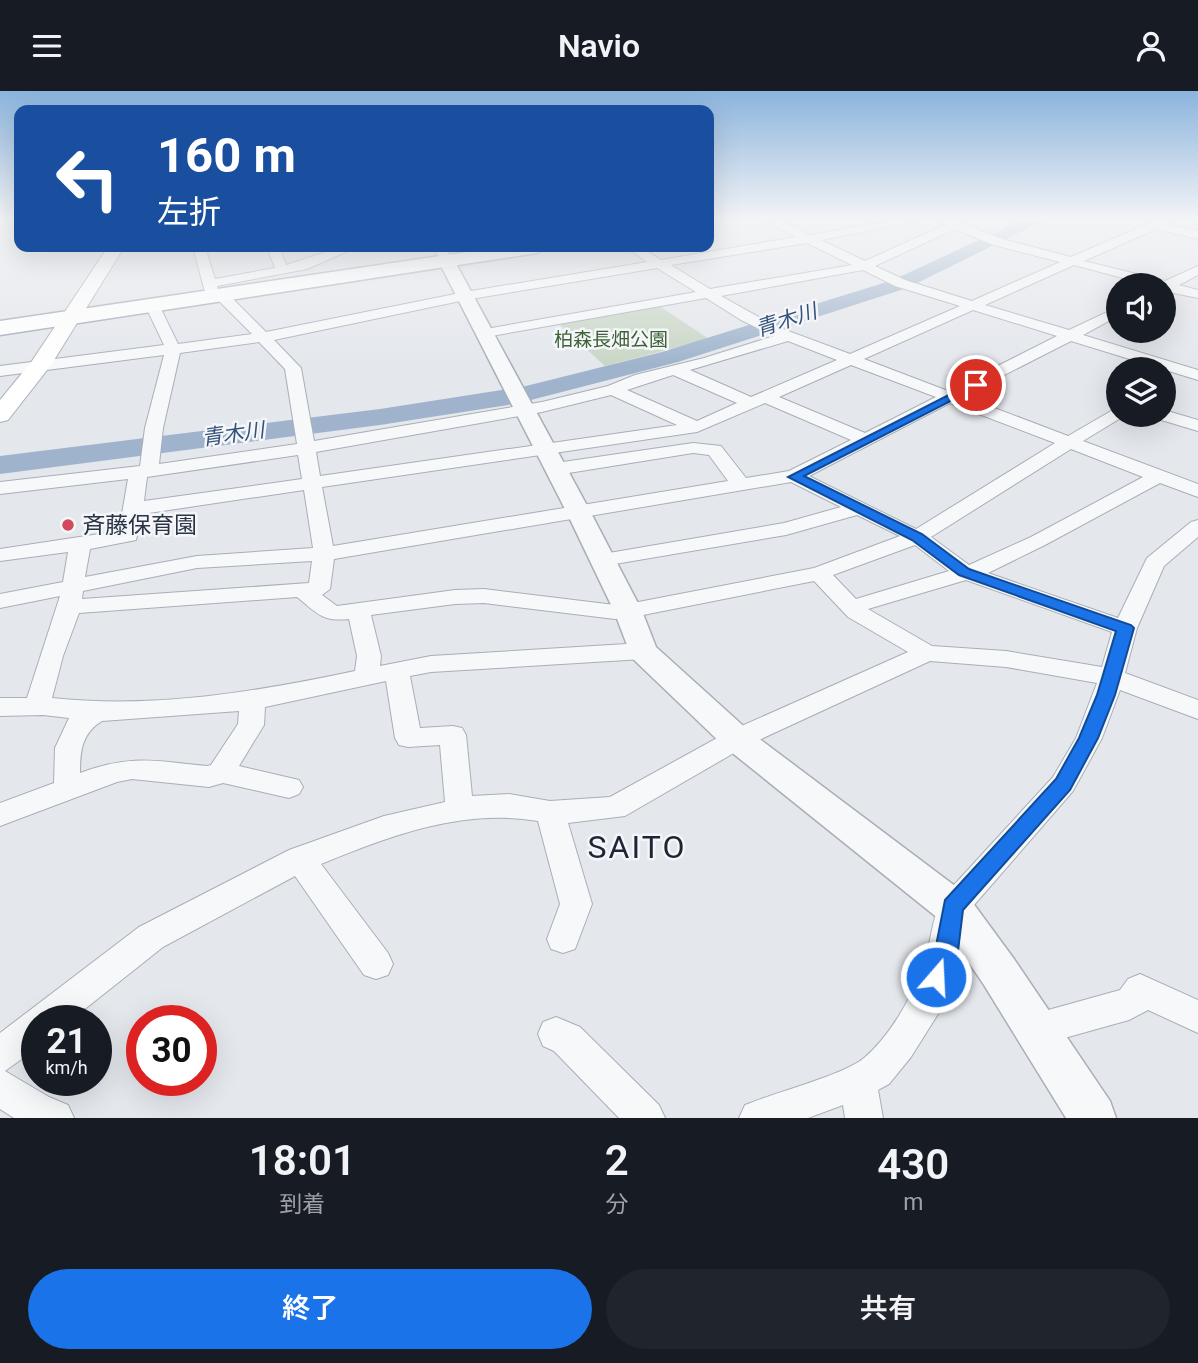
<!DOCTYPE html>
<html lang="ja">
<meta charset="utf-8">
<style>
:root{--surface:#171b24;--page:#20242c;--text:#f1f3f6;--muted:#9ea1a6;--accent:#1a73e8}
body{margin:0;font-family:Roboto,"Noto Sans JP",sans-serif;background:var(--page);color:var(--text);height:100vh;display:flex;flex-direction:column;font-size:26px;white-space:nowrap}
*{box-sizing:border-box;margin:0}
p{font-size:23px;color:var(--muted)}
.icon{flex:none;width:38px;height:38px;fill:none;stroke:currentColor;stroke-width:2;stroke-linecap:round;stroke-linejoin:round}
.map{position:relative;height:1027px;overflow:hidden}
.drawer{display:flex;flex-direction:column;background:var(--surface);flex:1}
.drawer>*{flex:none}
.banner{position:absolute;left:14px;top:14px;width:700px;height:147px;border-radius:14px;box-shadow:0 7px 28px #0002;background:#1a4fa0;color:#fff;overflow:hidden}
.controls{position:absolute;left:1106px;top:182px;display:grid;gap:14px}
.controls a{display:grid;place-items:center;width:70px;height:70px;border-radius:50%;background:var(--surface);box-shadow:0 7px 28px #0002;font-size:35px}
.speed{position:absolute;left:21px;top:914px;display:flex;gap:14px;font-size:35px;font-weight:700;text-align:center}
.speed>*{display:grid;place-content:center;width:91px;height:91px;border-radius:50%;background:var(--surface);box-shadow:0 7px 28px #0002;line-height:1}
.speed small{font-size:18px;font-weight:400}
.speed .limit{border:10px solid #d22;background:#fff;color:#111}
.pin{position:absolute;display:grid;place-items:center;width:60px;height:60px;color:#fff;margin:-30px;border:4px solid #fff;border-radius:50%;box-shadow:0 2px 7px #0007}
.me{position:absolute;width:77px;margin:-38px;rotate:19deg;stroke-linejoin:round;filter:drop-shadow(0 0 5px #0008)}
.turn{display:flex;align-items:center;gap:24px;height:147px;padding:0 28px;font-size:32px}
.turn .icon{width:91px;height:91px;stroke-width:2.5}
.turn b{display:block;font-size:49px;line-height:60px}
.eta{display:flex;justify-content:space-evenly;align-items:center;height:119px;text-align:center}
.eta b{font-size:42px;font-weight:600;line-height:49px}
.cta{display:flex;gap:14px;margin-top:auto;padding:14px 28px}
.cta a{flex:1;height:80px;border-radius:42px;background:var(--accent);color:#fff;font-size:28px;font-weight:600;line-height:80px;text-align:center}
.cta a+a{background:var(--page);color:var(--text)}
header{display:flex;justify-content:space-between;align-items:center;height:91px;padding:0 28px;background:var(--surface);font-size:32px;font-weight:600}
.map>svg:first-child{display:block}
.green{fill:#c9d6c5}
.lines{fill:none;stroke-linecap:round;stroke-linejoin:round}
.river{fill:#9fb4cc;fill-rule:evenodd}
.minor-casing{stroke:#a9aeb7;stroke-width:2}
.tertiary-casing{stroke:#a9aeb7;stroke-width:3}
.secondary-casing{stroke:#a9aeb7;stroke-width:2}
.primary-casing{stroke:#a3abb8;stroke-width:3}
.minor{fill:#f7f8fa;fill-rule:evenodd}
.tertiary{fill:#f7f8fa;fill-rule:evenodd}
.secondary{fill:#fff;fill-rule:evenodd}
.primary{fill:#fff;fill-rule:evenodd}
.route{fill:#1a73e8;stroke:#114b97;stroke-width:2}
.poi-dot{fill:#d1495b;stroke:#f4f6f9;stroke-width:2.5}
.labels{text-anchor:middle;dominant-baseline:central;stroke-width:5;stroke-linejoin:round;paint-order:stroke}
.far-park-label{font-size:19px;fill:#3f6138;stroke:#f4f6f9}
.far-water-label{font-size:21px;font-style:italic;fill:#34527a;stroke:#f4f6f9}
.poi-label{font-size:23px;fill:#2b3445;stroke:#f4f6f9;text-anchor:start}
.near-quarter-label{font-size:32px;letter-spacing:2px;fill:#1d2536;stroke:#f4f6f9}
</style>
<header><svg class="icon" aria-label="menu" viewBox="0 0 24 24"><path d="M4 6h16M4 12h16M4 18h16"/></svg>Navio<svg class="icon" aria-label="person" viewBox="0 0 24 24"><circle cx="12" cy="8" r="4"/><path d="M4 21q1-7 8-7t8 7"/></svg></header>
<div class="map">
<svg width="1198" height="1027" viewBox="0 0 1198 1027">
<rect width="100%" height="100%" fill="#e4e7ec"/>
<polygon class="green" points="659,215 709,248 605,275 559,233"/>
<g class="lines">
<polygon class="river" points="1020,130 1043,130 907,197 678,271 527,310 520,308 517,311 508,314 380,334 0,383 0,365 380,318 508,298 516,300 518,297 662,261 893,189"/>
<g class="minor-casing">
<g id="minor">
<path d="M767 130H782L810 144 892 130H920L821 149 865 170 945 134 940 130H956L1002 148 1071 166 1145 134 1147 130H1169L1166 133 1198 140V148L1156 138 1084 170 1165 190 1198 175V184L1179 194 1198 199V207L1164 200V194H1149L1074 174 985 214 1069 239 1118 216V225L1083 244 1198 279V289L1071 250 963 305 1068 345 1118 316V324L1124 325 1083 350 1198 393V406L1160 392 1045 454 988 482 1118 527 1147 467 1191 431 1198 429V446L1164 475 1137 537 1125 582 1198 609V628L1120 599 1102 647 1073 700 968 821 963 860 938 923 911 966 889 993 878 999 883 1027H845L843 1014 808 1027H739L745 1014C773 1002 844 984 864 967 890 945 910 909 922 878 931 855 931 829 942 807L1053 686 1076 647 1097 592 1006 576 930 570 746 655 625 725 568 732 592 813 575 858 563 862 551 858 547 848 560 813 538 730C463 717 389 745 321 773L388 862 393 873 388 884 376 888 364 884 295 785 163 856 71 929H37V957L5 980 49 1006 68 1014 74 1027H14L0 1018V942L139 836 289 759 384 725 445 711 440 654 408 656 399 654 395 647 386 590 265 616 264 634 239 675 299 689 303 696 299 703 289 707 223 692 209 696 132 688 117 691 0 735V712L54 692 55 657 69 627 43 624 0 625V607H27L60 505 0 517V503L63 491 68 461 0 470V458L119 440 128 388 0 403V391L140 375 145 337 164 264 0 285V275L164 254 145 214 152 210 159 214 178 253 252 243 217 208H208L206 205 193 156H205L215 188 275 177 267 156H279L286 174 341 156H357L307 178 217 195 218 199 225 200 266 241 465 201 647 171 626 156H640L661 169 796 146ZM955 138 994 154 1060 171 972 210 905 189 875 175ZM807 152 852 174 710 198 671 174ZM657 177 696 201 486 238 479 242 486 246 706 207 741 229 774 245 704 267 635 284 608 295 542 311 314 350 301 277 274 249 465 209ZM863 179 895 195 960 215 850 263 775 235 721 205ZM973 219 1057 245 948 300 864 268ZM788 250 837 269 751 306 690 279ZM259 251 285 278 297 353 159 373 163 337 180 262ZM851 274 936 306 865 342 779 306ZM673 284 737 312 697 330 627 299ZM611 304 677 334 320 385 316 361 542 321ZM765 312 851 349 789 380 746 387 721 355 693 352 556 372 549 374 547 378 549 382 556 384 693 362 709 364 728 390 333 455 322 396 697 341ZM950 312 1055 352 916 438 809 385ZM1071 358 1143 386 1031 446 969 474 931 446ZM298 364 302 388 144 410 147 386ZM791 391 841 416 784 432 603 463 595 464 592 469 595 474 603 475 786 444 857 424 900 445 814 477 628 513 615 514 484 498 455 499 337 515 322 504 330 498 334 468ZM304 399 313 457 197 465 85 486 90 458 136 449 142 423ZM915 454 949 480 856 508 833 484ZM312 470 309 492 82 508 83 500 197 477ZM966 489 1112 541 1102 576 1006 560 932 555 868 518ZM814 490 848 526 908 561 728 641 610 706 550 710 509 703 472 705 466 644 462 637 453 635 420 637 410 585 431 581 643 568 652 565 655 560 652 555 643 552 431 565 380 575 381 565 371 524 455 513 484 512 615 528 628 527ZM297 506C317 522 322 531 349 528L357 565 355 580C255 601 155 618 52 607L63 565 79 522ZM239 620 238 633 211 674 207 675C155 670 131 663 80 682 80 660 82 642 102 630Z"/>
<polygon points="433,156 445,156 452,169 450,172 442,172"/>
<polygon points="1164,319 1198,329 1198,340 1158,328 1156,324 1164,324"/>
<polygon points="1140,883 1198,909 1198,942 1148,919 1129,929 1036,955 1023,950 1018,938 1023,926 1120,899 1128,888"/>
<polygon points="556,926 580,936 659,1014 665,1027 619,1027 554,960 543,955 538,943 543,931"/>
</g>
</g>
<g class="tertiary-casing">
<polygon id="tertiary" points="446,164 454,169 591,422 642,520 656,556 749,640 967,804 1014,868 1110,1010 1116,1027 1066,1027 984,894 939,828 725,656 632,567 614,520 567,422 438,169"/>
</g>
<g class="secondary-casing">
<polygon id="secondary" points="108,156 124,156 51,274 8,329 0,331 0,309 32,270"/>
</g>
<g class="primary-casing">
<polygon id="primary" points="501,156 546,156 537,162 0,244 0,230"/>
</g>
<use href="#minor" class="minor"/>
<use href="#tertiary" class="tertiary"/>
<use href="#secondary" class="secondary"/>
<use href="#primary" class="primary"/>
</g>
<linearGradient id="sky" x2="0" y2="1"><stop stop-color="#8bb4dd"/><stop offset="0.47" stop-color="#f3f4f6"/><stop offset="1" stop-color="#f3f4f6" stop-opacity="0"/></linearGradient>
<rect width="1198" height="274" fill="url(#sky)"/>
<polygon class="route" points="972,292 982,294 804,385 922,443 969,478 1131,534 1134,537 1115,604 1098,647 1070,699 963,819 958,860 944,893 936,896 928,893 924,886 935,860 945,809 1056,688 1079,647 1097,604 1116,540 959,484 912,449 788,386"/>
<circle class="poi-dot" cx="68" cy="434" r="7"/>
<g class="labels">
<g class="far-park-label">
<text x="611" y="248">柏森長畑公園</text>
</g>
<g class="far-water-label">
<text transform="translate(786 229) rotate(-18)">青木川</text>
<text transform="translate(233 343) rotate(-8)">青木川</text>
</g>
<g class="poi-label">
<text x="82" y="434">斉藤保育園</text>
</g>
<g class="near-quarter-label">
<text x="637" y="756">SAITO</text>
</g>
</g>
</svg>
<div class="controls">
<a><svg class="icon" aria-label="sound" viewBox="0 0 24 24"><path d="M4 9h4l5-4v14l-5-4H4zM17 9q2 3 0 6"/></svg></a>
<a><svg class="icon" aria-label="layers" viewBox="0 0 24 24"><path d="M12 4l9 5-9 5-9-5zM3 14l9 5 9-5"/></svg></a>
</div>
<div class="speed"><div>21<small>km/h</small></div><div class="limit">30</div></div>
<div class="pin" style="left:976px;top:294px;background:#d93025"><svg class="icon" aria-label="arrive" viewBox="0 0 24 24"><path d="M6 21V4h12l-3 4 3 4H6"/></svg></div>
<svg class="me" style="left:936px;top:886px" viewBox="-20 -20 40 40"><circle r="17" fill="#1a73e8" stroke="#fff" stroke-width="3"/><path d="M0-11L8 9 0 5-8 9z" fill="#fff"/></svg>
<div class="banner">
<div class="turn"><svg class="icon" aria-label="left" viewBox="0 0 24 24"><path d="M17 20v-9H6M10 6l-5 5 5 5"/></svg><div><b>160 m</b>左折</div></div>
</div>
</div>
<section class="drawer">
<div class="eta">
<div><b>18:01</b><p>到着</p></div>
<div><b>2</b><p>分</p></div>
<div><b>430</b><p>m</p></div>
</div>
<div class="cta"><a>終了</a><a>共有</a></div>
</section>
